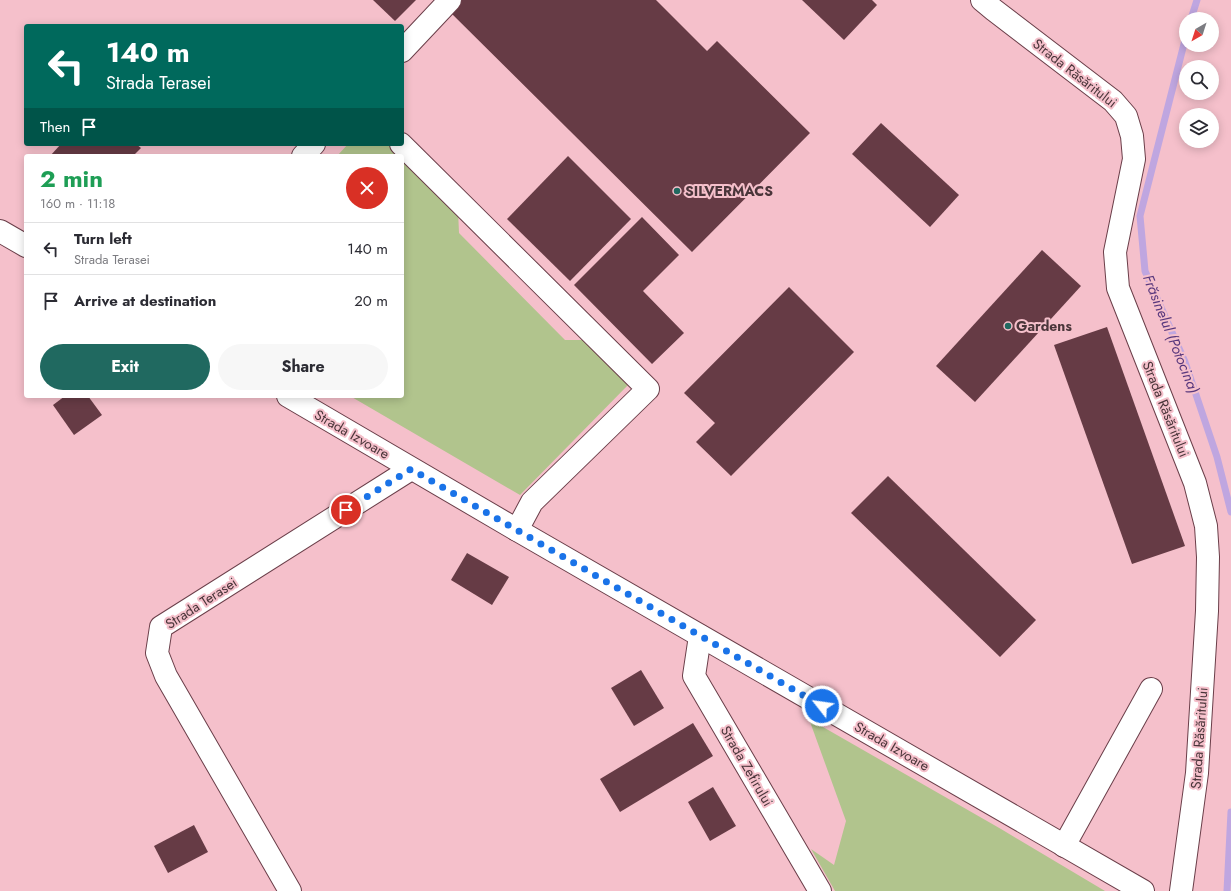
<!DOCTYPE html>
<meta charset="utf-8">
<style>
:root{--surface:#fff;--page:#f7f7f7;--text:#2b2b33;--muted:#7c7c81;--line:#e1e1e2;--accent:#206960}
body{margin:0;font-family:Jost,sans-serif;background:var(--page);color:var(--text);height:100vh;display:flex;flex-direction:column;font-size:15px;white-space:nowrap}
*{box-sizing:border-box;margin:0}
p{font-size:13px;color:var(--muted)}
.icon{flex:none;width:22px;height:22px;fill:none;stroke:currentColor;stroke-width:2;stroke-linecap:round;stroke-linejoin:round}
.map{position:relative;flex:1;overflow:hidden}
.drawer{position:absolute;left:24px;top:154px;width:380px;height:244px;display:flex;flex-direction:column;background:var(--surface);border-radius:4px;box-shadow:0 2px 10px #0003}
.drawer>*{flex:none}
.guide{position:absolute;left:24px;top:24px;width:380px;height:122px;border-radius:4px;box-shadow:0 2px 10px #0003;background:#00695c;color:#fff;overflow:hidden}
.needle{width:26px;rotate:219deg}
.buttons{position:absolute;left:1179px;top:12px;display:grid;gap:8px}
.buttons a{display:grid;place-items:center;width:40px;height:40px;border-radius:50%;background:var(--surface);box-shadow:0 2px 10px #0003;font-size:20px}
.pin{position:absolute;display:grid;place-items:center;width:34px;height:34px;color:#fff;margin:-17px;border:2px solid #fff;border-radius:50%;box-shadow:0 1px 4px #0007}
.me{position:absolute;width:44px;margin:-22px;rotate:300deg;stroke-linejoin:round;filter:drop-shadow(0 0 3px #0008)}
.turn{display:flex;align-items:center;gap:14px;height:84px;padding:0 16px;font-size:18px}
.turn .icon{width:52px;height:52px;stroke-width:2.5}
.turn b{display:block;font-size:28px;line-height:34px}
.then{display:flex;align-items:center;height:38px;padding:0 16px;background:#0003;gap:8px;font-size:15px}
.round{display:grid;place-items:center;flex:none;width:42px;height:42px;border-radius:21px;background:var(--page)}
.overview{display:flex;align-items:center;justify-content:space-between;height:68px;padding:0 16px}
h1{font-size:24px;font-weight:700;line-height:30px;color:#1e9e55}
.action{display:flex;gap:8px;margin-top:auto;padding:8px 16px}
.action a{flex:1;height:46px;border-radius:24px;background:var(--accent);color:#fff;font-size:16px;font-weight:700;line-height:46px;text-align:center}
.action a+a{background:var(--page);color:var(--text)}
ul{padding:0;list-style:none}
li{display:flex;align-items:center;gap:12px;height:52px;padding:0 16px;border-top:1px solid var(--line)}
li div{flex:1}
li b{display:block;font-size:15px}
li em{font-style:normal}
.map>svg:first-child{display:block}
.green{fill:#b1c48d}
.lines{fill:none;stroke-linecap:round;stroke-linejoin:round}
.stream{stroke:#bfa6e0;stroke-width:7}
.building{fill:#663b45}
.minor-casing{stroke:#6a3e49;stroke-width:24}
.major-casing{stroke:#6a3e49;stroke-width:24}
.minor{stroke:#fff;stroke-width:22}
.major{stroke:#fff;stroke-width:22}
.route{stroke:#1a73e8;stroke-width:7;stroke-dasharray:0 12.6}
.poi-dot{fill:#206960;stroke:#f5c0cb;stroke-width:1.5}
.labels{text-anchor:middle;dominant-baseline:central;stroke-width:4;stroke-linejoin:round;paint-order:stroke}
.street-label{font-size:14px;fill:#4a353a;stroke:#f5c0cb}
.poi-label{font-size:14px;font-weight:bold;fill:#4a353a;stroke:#f5c0cb;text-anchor:start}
.water-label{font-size:15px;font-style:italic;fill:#59387d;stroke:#f5c0cb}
</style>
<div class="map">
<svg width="1231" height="891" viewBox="0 0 1231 891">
<rect width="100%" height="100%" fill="#f5c0cb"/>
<g class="green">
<polygon points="348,144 391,144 458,210 459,233 565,340 585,340 629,384 520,495 350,396 402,396 402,156 337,156"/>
<polygon points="809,719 1001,829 1105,891 835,891 811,849 834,865 846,821"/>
</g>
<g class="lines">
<g class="stream">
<polyline points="1191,19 1197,0"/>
<polyline points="1186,36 1140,216 1145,271 1185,362 1217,457 1231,512"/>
<polyline points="1227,891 1231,812"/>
</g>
</g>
<g class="building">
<polygon points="373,0 416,0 395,21"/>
<polygon points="462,0 656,0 707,51 717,41 810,133 692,252 450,12"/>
<polygon points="802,0 872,0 877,5 844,40"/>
<polygon points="881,123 959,195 930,227 852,154"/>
<polygon points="61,144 136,144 141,148 133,156 50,156"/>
<polygon points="568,156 631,219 570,281 507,219"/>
<polygon points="642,217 679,255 643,291 684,333 652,364 574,285"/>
<polygon points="1042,250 1081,286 975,402 936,366"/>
<polygon points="789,287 854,352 731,476 696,442 715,423 684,393"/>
<polygon points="1107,327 1185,546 1132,564 1054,345"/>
<polygon points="65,396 88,396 102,415 74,435 53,405"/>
<polygon points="888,476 1036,620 1000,657 851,513"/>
<polygon points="467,553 509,577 492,605 451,580"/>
<polygon points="641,670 664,708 634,726 611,688"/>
<polygon points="693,723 713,756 620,812 600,779"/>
<polygon points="713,787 736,826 710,841 688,802"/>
<polygon points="194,825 208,852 168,873 154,846"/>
</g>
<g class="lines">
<g class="minor-casing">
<g id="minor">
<polyline points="982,0 994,10 1113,101 1126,116 1132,136 1134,159 1115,252 1118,288 1195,483 1206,526 1208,557 1207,611 1197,773 1181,891"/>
<polyline points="402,51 450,0"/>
<polyline points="401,144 648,389 532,502 517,530"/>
<polyline points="303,156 314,144"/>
<polyline points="700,636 694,676 820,891"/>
<polyline points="1064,846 1151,689"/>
<polyline points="290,891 166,676 157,653 161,627 411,469"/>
</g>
</g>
<g class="major-casing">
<g id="major">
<polyline points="0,231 26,246"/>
<polyline points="288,396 517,530 1143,891"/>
</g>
</g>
<use href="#minor" class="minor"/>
<use href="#major" class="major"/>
</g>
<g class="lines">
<polyline class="route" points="346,510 411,469 822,706"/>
</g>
<g class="poi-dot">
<circle cx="677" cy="191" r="4"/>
<circle cx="1008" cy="326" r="4"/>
</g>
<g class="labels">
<g class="street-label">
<text transform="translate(1075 73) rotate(38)">Strada Răsăritului</text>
<text transform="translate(1166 409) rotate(68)">Strada Răsăritului</text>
<text transform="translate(352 434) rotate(30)">Strada Izvoare</text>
<text transform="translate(201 603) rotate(-33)">Strada Terasei</text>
<text transform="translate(1199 738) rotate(-86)">Strada Răsăritului</text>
<text transform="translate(892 746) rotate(30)">Strada Izvoare</text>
<text transform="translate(747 766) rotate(60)">Strada Zefirului</text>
</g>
<g class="poi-label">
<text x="685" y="191">SILVERMACS</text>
<text x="1016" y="326">Gardens</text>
</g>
<g class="water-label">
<text transform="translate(1171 334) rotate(68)">Frăsinelul (Potocina)</text>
</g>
</g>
</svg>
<div class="buttons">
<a><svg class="needle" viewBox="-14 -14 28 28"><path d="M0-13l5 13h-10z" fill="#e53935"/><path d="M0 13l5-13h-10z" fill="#7c7c81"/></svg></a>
<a><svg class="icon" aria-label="search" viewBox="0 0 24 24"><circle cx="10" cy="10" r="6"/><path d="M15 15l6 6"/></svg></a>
<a><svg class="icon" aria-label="layers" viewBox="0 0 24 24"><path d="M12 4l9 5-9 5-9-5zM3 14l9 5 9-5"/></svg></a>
</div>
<div class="pin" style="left:346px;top:510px;background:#d93025"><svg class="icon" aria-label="arrive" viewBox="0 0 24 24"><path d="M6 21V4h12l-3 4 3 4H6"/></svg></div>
<svg class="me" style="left:822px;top:706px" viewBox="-20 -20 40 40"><circle r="17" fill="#1a73e8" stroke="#fff" stroke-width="3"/><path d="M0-11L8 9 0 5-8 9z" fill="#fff"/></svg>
<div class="guide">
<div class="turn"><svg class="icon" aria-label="left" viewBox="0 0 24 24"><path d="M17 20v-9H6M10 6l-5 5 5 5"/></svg><div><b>140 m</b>Strada Terasei</div></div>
<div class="then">Then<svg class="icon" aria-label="arrive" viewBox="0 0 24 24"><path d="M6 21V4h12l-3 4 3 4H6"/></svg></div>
</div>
<section class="drawer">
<div class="overview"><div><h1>2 min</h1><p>160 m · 11:18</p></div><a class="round" style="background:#d93025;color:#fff"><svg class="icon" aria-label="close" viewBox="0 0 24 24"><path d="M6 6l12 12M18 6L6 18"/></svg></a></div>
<ul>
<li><svg class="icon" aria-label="left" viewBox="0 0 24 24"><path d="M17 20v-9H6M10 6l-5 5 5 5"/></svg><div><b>Turn left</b><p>Strada Terasei</p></div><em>140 m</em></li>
<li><svg class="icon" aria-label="arrive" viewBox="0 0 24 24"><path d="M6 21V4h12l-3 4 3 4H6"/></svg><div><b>Arrive at destination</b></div><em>20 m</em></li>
</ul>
<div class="action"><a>Exit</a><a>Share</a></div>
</section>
</div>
